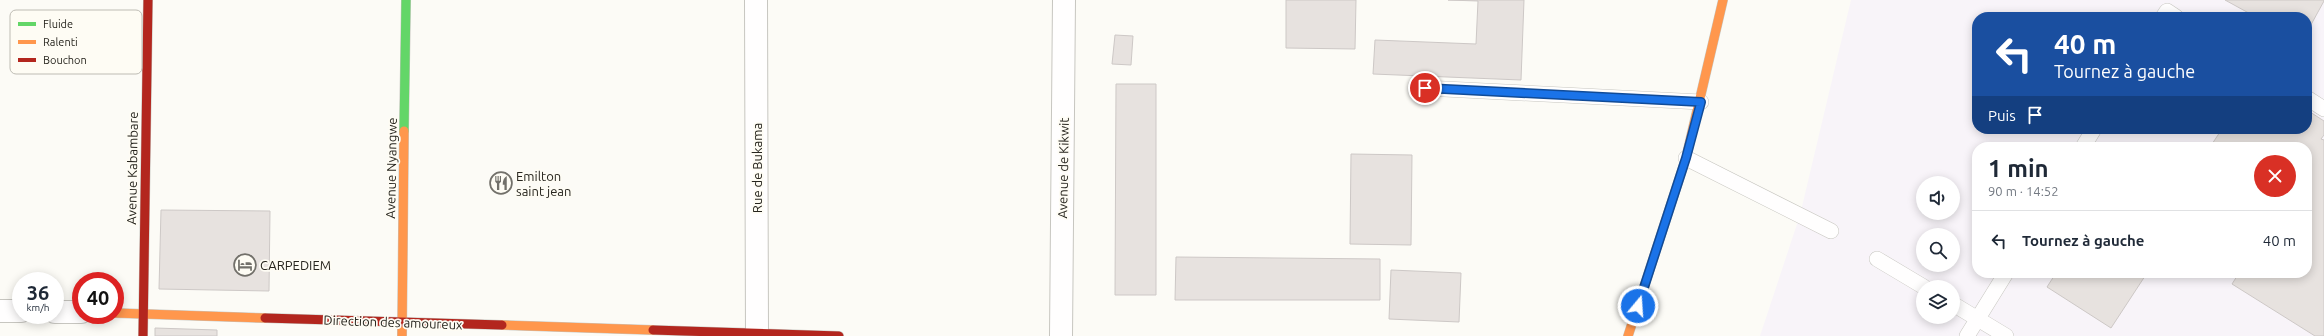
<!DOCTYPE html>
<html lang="fr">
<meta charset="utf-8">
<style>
:root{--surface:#fff;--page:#f6f6f7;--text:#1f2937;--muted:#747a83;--line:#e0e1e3}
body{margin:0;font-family:Ubuntu,sans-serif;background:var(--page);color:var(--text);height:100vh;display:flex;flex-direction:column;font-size:15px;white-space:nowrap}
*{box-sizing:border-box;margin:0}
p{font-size:13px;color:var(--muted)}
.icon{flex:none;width:22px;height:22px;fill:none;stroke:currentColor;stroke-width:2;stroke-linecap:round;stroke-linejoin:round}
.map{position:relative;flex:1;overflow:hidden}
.details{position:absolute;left:1972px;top:142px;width:340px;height:136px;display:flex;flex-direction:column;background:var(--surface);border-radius:16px;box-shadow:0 2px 10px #0003}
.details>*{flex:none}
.guide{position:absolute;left:1972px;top:12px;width:340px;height:122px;border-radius:16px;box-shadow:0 2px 10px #0003;background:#1a4fa0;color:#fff;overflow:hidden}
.tools{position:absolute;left:1916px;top:176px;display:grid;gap:8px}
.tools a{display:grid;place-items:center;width:44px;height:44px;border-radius:50%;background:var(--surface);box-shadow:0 2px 10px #0003;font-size:20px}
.speed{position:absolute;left:12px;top:272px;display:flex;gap:8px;font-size:20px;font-weight:700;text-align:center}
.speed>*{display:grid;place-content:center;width:52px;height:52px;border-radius:50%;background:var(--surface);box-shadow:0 2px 10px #0003;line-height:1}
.speed small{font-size:10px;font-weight:400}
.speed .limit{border:6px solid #d22;background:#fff;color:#111}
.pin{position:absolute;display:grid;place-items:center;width:34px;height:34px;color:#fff;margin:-17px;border:2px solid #fff;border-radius:50%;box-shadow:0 1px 4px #0007}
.me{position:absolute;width:44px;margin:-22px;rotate:18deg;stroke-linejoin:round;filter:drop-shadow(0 0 3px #0008)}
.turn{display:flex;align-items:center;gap:14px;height:84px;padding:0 16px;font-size:18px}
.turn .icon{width:52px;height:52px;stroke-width:2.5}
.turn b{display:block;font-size:28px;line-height:34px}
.then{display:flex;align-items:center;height:38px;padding:0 16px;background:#0003;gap:8px;font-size:15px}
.round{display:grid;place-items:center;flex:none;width:42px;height:42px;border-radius:21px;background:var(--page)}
.headline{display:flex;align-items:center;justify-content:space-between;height:68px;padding:0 16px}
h1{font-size:24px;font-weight:700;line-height:30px}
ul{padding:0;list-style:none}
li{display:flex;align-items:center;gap:12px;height:60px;padding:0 16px;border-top:1px solid var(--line)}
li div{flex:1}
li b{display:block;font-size:15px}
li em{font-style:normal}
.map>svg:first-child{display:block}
.commercial{fill:#f8f4f9;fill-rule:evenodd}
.building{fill:#e7e2df;stroke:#cdc8c6}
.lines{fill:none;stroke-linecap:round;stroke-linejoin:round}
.lane-casing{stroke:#c7c6c0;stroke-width:16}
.street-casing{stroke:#c7c6c0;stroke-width:24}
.fast-casing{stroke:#c7c6c0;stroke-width:10}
.slow-casing{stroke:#c7c6c0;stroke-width:10}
.jam-casing{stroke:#c7c6c0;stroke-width:10}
.lane{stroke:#fffefe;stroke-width:15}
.street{stroke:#fffefe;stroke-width:22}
.fast{stroke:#63d668;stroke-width:9}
.slow{stroke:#ff974d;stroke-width:9}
.jam{stroke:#b3261e;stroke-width:9}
.route-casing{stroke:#114b97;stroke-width:10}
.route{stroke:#1a73e8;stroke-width:7}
.labels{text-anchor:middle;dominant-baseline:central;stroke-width:3.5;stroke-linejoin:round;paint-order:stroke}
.street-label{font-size:13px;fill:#27251e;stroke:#fefcf4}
.poi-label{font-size:13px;fill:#27251e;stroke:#fefcf4;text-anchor:start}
.key{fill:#fefcf4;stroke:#bebcb4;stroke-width:1}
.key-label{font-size:11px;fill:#27251e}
</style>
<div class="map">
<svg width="2324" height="336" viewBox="0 0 2324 336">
<rect width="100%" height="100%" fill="#fcfbf6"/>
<path class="commercial" d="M1851 0H2324V336H1760L1800 215ZM1977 17H2307V129H1977ZM1977 147H2307V273H1977ZM1923 183H1953V213H1923ZM1923 235H1953V265H1923ZM1923 287H1953V317H1923Z"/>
<g class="building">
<polygon points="1286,0 1356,0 1355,49 1286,48"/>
<polygon points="1448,0 1524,0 1521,80 1373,74 1375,40 1476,44 1478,1"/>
<polygon points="2225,0 2324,0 2324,1 2307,32 2307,17 2256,17"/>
<polygon points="1115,35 1133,36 1131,65 1112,64"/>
<polygon points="1116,84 1156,84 1156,295 1115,295"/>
<polygon points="2307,110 2324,121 2324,135 2321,139 2324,140 2324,336 2315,336 2232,284 2239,273 2307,273 2307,147 2210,147 2222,129 2307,129"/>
<polygon points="1351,154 1412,155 1411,245 1350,244"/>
<polygon points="161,210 270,211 269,291 159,289"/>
<polygon points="1176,257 1380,259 1380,300 1175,300"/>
<polygon points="1391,270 1461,273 1459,322 1389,319"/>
<polygon points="2056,273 2147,273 2111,328 2047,287"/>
<polygon points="155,328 217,330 217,336 155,336"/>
</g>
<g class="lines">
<g class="lane-casing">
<g id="lane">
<polyline points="2163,17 2167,11 2176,17"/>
<polyline points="1425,88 1701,102"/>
<polyline points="2307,98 2324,109"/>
<polyline points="2083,147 2094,129"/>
<polyline points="1686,158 1831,231"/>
<polyline points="1877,259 1924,287"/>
<polyline points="1953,304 2006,336"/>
<polyline points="1967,336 2006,273"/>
</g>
</g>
<g class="street-casing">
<g id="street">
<polyline points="756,0 757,336"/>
<polyline points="0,311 21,311"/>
<polyline points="55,312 81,312"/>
<polyline points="1061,336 1064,0"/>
</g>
</g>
<g class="fast-casing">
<polyline id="fast" points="404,131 406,0"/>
</g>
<g class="slow-casing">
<g id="slow">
<polyline points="115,313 265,318"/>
<polyline points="502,325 653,330"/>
<polyline points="402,336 404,131"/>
<polyline points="1628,336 1686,158 1723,0"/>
</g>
</g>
<g class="jam-casing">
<g id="jam">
<polyline points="265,318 502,325"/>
<polyline points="653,330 839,336"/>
<polyline points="143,336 148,0"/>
</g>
</g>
<use href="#lane" class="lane"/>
<use href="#street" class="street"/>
<use href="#fast" class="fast"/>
<use href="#slow" class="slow"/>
<use href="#jam" class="jam"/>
</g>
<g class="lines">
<g class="route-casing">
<polyline id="route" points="1425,88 1701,102 1686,158 1638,306"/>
</g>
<use href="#route" class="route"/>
</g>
<defs>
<g id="restaurant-ring" transform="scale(1.15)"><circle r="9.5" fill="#fefcf4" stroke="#72706a" stroke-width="1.5"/><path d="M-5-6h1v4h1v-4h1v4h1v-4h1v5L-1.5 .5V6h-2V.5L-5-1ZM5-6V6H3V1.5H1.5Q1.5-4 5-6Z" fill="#72706a"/></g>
<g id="hotel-ring" transform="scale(1.15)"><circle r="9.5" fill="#fefcf4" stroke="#72706a" stroke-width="1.5"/><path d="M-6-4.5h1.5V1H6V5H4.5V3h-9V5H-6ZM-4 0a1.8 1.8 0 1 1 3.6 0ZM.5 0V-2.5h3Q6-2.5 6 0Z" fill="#72706a"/></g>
</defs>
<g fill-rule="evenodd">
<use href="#restaurant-ring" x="501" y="183"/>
<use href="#hotel-ring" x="245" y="265"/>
</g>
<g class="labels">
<g class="street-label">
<text transform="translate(132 168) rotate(-89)">Avenue Kabambare</text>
<text transform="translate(391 168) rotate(-89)">Avenue Nyangwe</text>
<text transform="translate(757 168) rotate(-90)">Rue de Bukama</text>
<text transform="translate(1063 168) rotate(-89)">Avenue de Kikwit</text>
<text transform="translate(393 322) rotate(2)">Direction des amoureux</text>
</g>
<g class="poi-label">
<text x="516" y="176">Emilton<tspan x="516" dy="15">saint jean</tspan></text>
<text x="260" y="265">CARPEDIEM</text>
</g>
</g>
<rect x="10" y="10" width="132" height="64" rx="6" class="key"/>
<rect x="18" y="22" width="18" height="4" fill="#63d668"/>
<rect x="18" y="40" width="18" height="4" fill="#ff974d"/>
<rect x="18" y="58" width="18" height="4" fill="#b3261e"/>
<g class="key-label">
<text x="43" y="28">Fluide</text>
<text x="43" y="46">Ralenti</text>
<text x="43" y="64">Bouchon</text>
</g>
</svg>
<div class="tools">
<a><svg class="icon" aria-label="sound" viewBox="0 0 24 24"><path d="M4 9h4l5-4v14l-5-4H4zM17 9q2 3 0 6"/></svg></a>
<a><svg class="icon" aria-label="search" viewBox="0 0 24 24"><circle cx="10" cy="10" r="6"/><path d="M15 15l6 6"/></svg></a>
<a><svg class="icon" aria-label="layers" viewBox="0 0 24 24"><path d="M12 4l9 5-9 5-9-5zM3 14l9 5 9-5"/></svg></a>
</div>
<div class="speed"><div>36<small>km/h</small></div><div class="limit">40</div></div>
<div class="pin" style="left:1425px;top:88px;background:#d93025"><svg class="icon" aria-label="arrive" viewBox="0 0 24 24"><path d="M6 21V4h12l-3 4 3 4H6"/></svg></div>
<svg class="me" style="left:1638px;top:306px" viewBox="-20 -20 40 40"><circle r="17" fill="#1a73e8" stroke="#fff" stroke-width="3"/><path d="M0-11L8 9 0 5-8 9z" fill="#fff"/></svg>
<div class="guide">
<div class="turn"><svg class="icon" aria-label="left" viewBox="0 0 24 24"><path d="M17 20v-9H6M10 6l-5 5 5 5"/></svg><div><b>40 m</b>Tournez à gauche</div></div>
<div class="then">Puis<svg class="icon" aria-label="arrive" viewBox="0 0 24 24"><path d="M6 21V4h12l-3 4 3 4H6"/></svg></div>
</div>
<section class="details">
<div class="headline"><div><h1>1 min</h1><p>90 m · 14:52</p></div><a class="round" style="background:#d93025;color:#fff"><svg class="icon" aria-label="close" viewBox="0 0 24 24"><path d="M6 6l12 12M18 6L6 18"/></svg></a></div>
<ul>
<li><svg class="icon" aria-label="left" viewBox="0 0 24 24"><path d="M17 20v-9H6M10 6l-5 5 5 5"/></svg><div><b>Tournez à gauche</b></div><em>40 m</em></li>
</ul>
</section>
</div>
